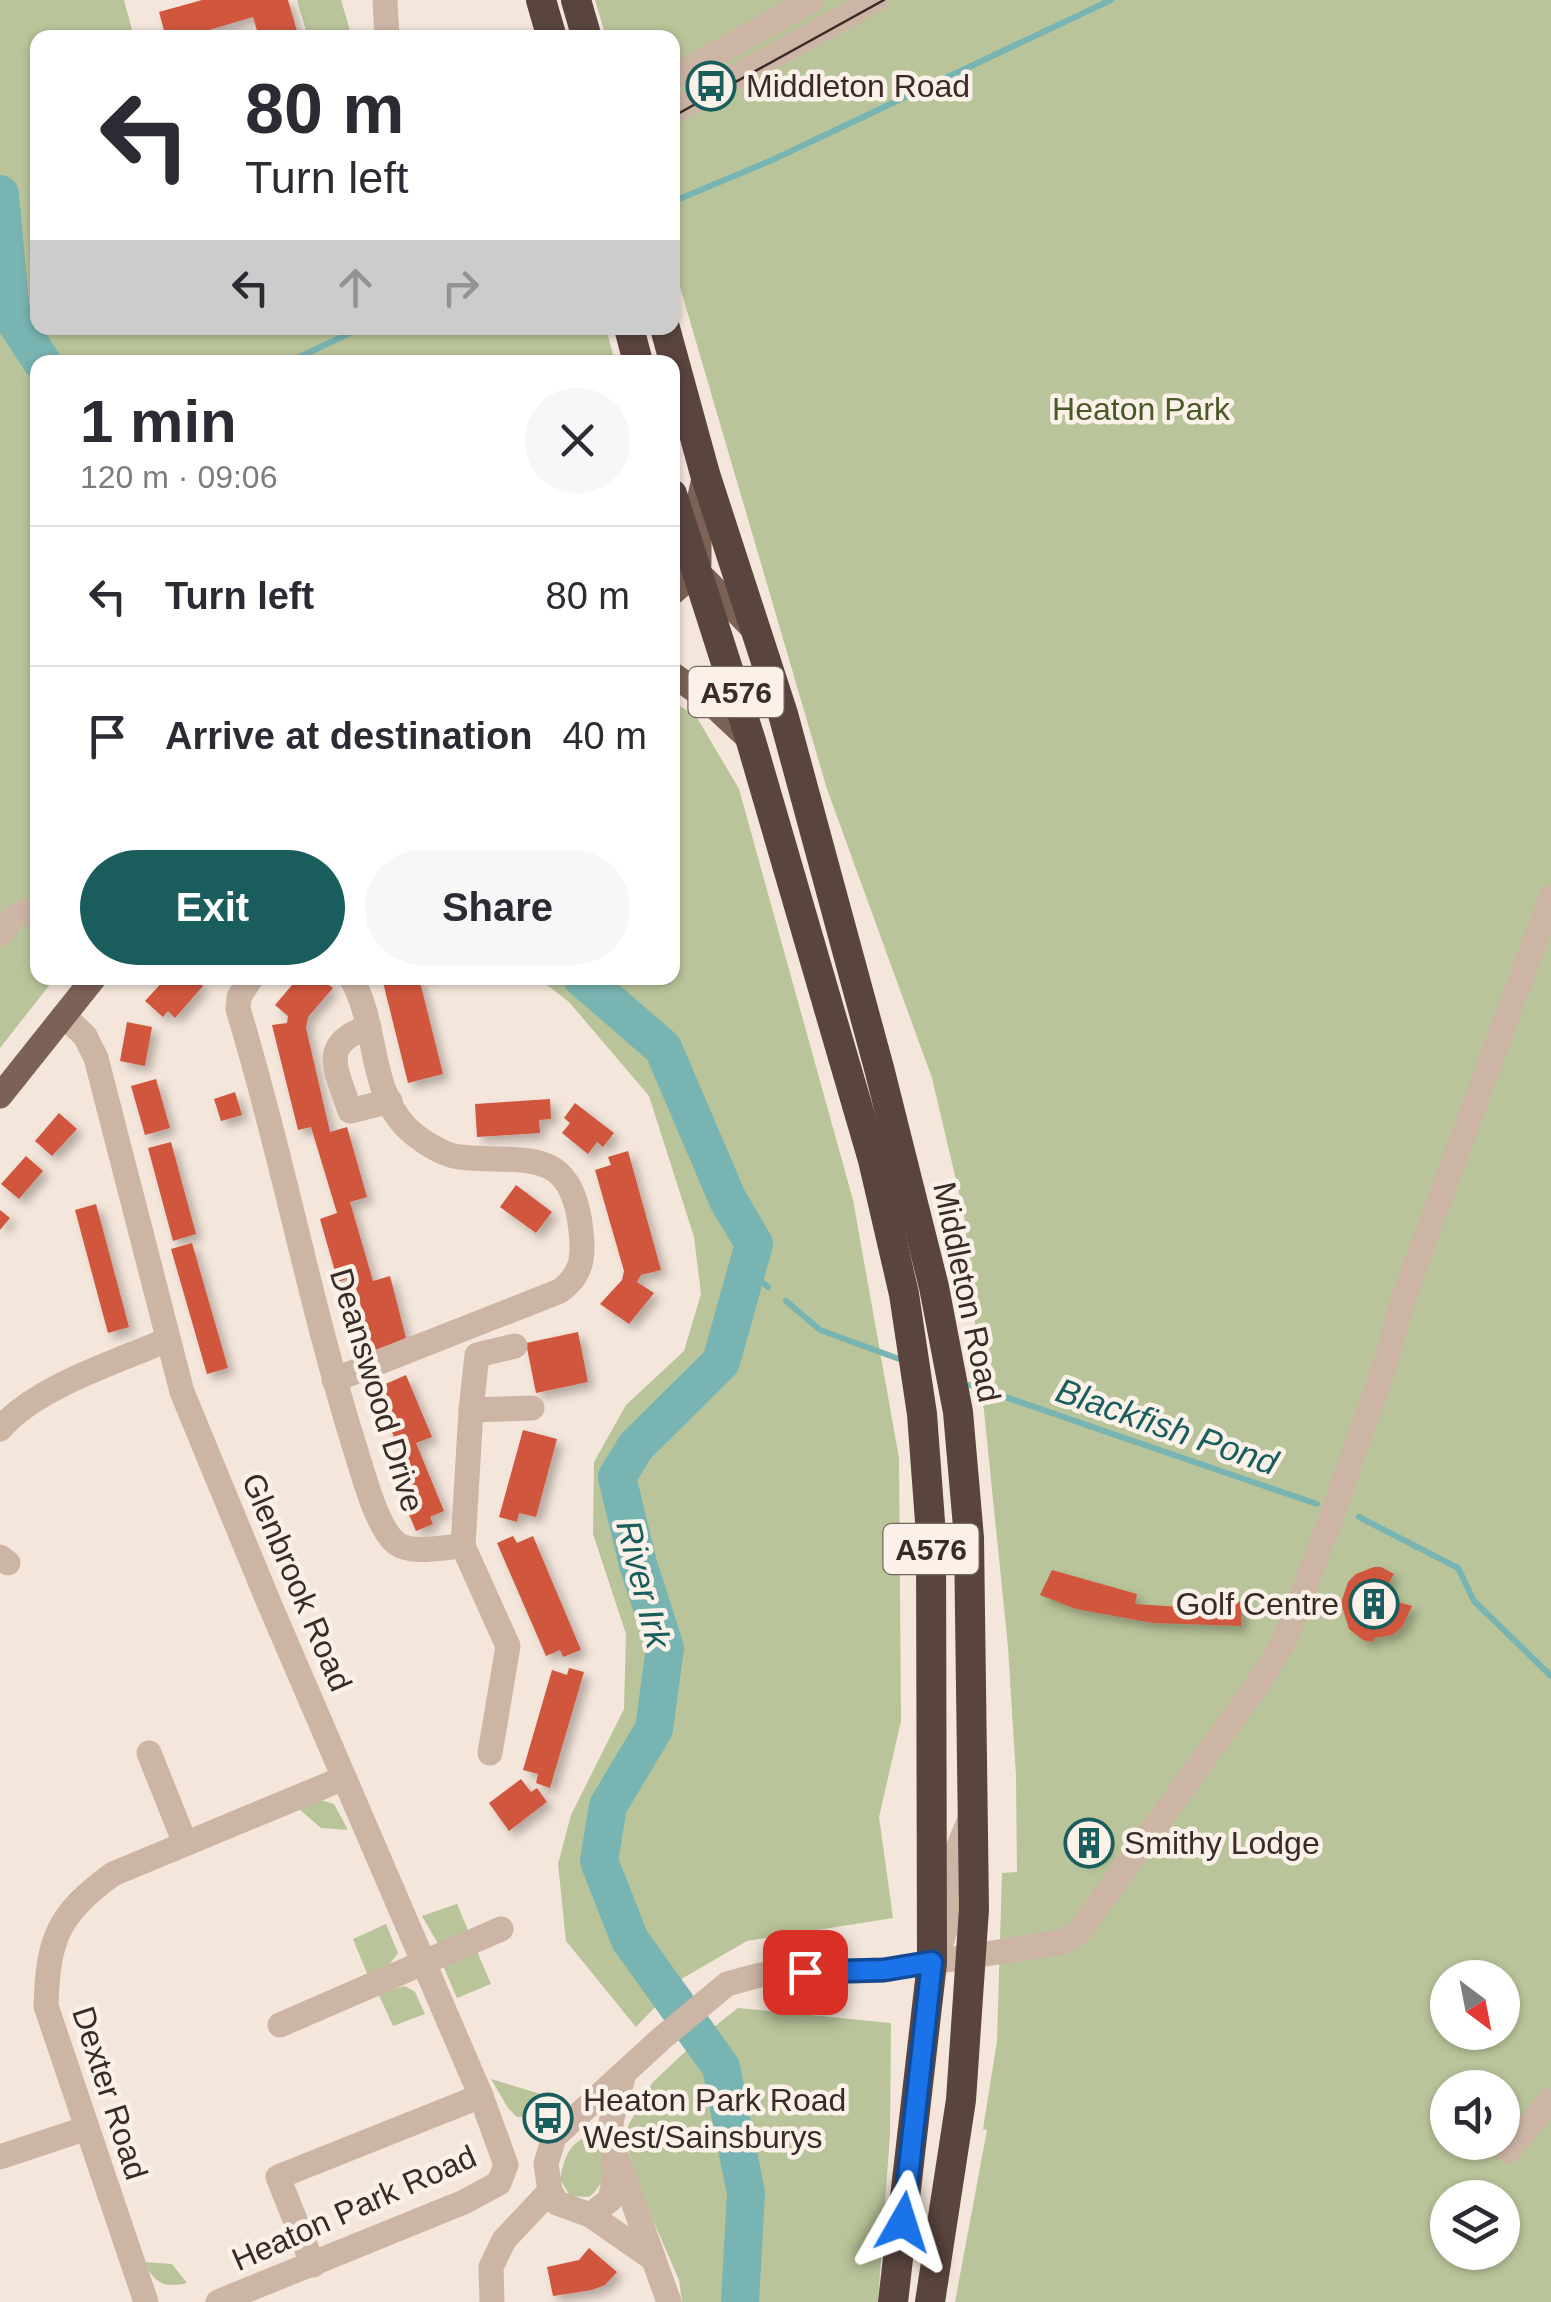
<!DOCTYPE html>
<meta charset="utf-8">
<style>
:root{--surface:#fff;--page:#f7f7f7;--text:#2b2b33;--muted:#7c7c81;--line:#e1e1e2;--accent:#195e5d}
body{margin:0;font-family:Arial,sans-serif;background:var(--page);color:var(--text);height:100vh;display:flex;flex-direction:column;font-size:38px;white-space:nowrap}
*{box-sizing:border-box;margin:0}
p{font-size:32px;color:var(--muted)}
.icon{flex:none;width:55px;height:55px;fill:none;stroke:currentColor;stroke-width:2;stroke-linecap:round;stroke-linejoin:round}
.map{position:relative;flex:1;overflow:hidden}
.side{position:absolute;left:30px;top:355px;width:650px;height:630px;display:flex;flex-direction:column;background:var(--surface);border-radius:20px;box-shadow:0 2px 8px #0004}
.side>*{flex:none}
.top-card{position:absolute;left:30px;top:30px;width:650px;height:305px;border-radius:20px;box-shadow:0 2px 8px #0004;background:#fff;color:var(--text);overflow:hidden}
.needle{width:65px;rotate:148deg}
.fabs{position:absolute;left:1430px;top:1960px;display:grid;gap:20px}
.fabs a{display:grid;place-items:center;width:90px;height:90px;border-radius:50%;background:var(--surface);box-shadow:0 2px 8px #0004;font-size:50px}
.pin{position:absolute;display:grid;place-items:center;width:85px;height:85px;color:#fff;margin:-42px;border-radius:20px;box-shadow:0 5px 15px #0006}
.me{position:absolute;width:110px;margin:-55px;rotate:6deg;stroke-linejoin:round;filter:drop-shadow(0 0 8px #0008)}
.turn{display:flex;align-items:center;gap:35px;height:210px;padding:0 50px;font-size:45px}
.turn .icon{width:130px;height:130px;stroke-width:2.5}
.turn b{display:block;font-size:70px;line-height:85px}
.lanes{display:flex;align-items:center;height:95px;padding:0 50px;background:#0003;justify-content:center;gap:50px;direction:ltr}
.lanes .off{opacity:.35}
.round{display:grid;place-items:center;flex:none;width:105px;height:105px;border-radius:52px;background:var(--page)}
.summary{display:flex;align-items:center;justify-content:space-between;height:170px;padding:0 50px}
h1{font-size:60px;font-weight:700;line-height:75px}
.action{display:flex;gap:20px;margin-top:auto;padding:20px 50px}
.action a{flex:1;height:115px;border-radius:60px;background:var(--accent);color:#fff;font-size:40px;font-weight:700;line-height:115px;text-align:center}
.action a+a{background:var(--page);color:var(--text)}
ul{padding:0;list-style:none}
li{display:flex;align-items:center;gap:30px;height:140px;padding:0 50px;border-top:2px solid var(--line)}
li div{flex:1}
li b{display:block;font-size:38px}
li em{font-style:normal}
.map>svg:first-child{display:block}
.green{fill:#b9c49a;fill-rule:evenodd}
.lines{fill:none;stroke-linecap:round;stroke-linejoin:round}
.stream{stroke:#78b4b1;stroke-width:6}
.river{stroke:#78b4b1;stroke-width:38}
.building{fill:#d0563e;filter:url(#shadow)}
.minor{stroke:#cdb5a6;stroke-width:25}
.major{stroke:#7c6157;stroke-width:25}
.highway{stroke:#5a443e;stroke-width:30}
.tram{stroke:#392c28;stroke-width:2.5}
.route-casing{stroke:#114b97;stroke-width:25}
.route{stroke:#1a73e8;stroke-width:18}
.labels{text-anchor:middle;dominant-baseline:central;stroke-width:9;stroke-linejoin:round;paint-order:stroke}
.shield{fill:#fbf1e8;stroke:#736762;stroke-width:2.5}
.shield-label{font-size:30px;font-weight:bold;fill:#392c28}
.poi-label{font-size:32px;fill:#392c28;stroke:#fbf1e8;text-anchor:start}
.park-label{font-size:32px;fill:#4b5929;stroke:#fbf1e8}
.street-label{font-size:32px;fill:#392c28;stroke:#fbf1e8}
.water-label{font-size:35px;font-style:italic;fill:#195e5d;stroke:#fbf1e8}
</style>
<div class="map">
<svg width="1551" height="2302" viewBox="0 0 1551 2302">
<defs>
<filter id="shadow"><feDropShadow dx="6" dy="6" stdDeviation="5" flood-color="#0004"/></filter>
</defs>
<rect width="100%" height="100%" fill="#f4e6db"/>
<g class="green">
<polygon points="0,0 124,0 134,37 38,38 38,328 606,328 615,362 38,362 38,978 55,978 0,1048"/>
<polygon points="297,0 341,0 352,37 308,37"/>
<path d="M595 0H1551V2302H955L987 2130 983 2129 997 2041 1002 1873 1017 1872 1016 1776 1008 1647 964 1214 932 1078 827 789 673 263 672 38 606 37ZM1448 1978H1502V2032H1448ZM1448 2088H1502V2142H1448ZM1448 2198H1502V2252H1448Z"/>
<polygon points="673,702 696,716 739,789 853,1200 899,1458 901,1721 879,1817 893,1918 747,1941 683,1978 636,2027 566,1941 558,1864 571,1815 624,1709 626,1634 593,1534 594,1462 626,1405 684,1351 701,1294 694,1237 649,1096 569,1002 538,978 672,978"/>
<polygon points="318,1799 334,1804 348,1830 321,1828 298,1808"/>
<polygon points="457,1904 470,1935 440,1947 422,1916"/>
<polygon points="386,1924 398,1953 388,1966 368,1976 353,1939"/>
<polygon points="476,1949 491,1984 457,1998 442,1963"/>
<polygon points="405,1986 415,1992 425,2014 393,2026 378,1993"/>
<path d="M738 2008 891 2023 890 2134 878 2302H753C760 2228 752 2152 732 2080 727 2063 716 2047 709 2031Z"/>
<polygon points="687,2050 708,2076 732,2200 726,2302 682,2302 679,2280 646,2204 628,2150 628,2126 652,2083"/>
<polygon points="491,2079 557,2099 535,2116 517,2117 508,2108"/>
<path d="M588 2136C617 2145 608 2182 589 2197L570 2196 560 2179C564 2159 568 2144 588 2136Z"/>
<path d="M144 2262 172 2264 187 2283C163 2289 154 2282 144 2262Z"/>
</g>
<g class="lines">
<g class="stream">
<polyline points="672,202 770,161 1111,0"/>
<polyline points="277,362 297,358 361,328"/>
<polyline points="747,1269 768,1287"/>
<polyline points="786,1301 820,1330 902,1360"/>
<polyline points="970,1385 1317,1504"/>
<polyline points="1359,1517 1458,1568 1474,1601 1551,1676"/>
</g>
<g class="river">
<polyline points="0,194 11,315 42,362"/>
<polyline points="582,978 663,1048 728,1200 754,1244 721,1362 636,1446 617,1477 638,1564 665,1648 654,1729 608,1806 599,1861 630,1940 721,2067 746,2193 740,2302"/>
</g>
</g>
<g class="building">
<polygon points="202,0 288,0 299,38 250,38 258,34 253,17 182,38 166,38 159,12"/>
<polygon points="166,978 193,978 203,986 175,1018 168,1011 163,1017 145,1001"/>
<polygon points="298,978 307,978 314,983 320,978 333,988 308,1017 306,1028 330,1132 347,1127 367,1197 350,1202 373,1281 390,1276 406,1338 373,1351 353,1277 338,1282 320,1219 337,1213 311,1127 298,1130 272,1025 287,1023 288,1016 275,1005"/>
<polygon points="382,978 419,978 443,1074 408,1083"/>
<polygon points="127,1022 152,1027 145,1066 120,1061"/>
<polygon points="156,1079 170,1128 145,1135 131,1086"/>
<polygon points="235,1092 242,1115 221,1121 214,1099"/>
<polygon points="550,1099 551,1119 539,1120 540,1133 477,1137 475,1104"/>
<polygon points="575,1103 614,1133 603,1147 597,1142 588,1154 562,1133 570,1123 564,1118"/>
<polygon points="59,1113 77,1129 52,1156 35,1141"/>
<polygon points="171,1142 196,1234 173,1241 148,1148"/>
<polygon points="628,1151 661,1270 641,1275 637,1282 654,1293 629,1324 600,1304 622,1280 624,1271 595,1170 611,1165 608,1157"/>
<polygon points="26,1156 43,1171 19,1199 1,1184"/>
<polygon points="516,1185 552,1212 536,1233 500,1207"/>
<polygon points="96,1204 129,1327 108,1333 75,1210"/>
<polygon points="0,1210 10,1218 0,1230"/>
<polygon points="192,1243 228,1368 207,1374 171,1249"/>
<polygon points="578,1332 588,1382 536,1393 526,1343"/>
<polygon points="406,1375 432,1437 416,1443 444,1511 430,1517 433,1524 416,1531 387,1462 402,1456 374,1389"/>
<polygon points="523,1430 557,1439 536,1517 519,1513 517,1522 499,1517"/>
<polygon points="513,1536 517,1543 533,1536 581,1650 563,1657 560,1650 546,1656 497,1543"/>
<polygon points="1374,1567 1381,1567 1394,1574 1387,1586 1398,1602 1412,1606 1402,1627 1392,1635 1374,1638 1373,1642 1363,1640 1349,1629 1341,1603 1348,1582 1356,1574"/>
<polygon points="1052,1570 1137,1594 1135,1604 1226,1610 1226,1601 1241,1602 1241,1626 1153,1623 1076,1609 1040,1595"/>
<polygon points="569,1668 584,1672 550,1788 536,1783 538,1774 523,1770 552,1670 567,1675"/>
<polygon points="521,1779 531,1792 537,1788 547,1802 509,1831 489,1803"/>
<circle cx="1088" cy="1843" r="17"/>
<polygon points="589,2248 617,2272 605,2285 592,2290 553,2296 547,2267 579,2260"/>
</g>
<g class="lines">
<g class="minor">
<polyline points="385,0 387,38"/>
<polyline points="672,78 812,0"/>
<polyline points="672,112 875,0"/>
<polyline points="0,934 16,916 24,912 38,916"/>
<path d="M251 978 239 997 238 1009C282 1153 309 1301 354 1445 362 1469 376 1527 396 1543 411 1555 444 1547 463 1546L508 1646 490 1753"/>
<polyline points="64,1016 85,1036 96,1058 182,1392 269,1603 481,2096 506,2165 499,2183 464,2202 218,2302"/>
<path d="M369 1027C317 1044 337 1070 350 1111L390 1101"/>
<path d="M334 1380 560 1291C582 1275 584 1257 581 1231 572 1143 524 1164 459 1157 442 1155 418 1139 406 1127 368 1088 378 1023 351 978"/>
<polyline points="471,1410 477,1355 515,1346"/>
<path d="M0 1429C35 1387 117 1362 167 1340"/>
<polyline points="463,1546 471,1410 532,1408"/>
<polyline points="0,1557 8,1563"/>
<polyline points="149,1753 185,1843"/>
<path d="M936 1954C951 1926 949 1896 953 1866 956 1850 964 1834 970 1819"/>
<polyline points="280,2025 501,1929"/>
<polyline points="624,2074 611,2122 615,2176 610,2200 590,2215 557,2203 550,2191 546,2164 554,2137 662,2038 727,1984 760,1975 883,1970 1062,1942 1079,1932 1255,1688 1284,1642 1330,1521 1385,1364 1403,1299 1551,897"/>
<polyline points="1508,2151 1551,2099"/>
<polyline points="0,2157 87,2128"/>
<polyline points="618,2160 669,2302"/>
<polyline points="590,2215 652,2258"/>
<polyline points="313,2265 278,2177 481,2096"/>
<path d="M146 2302 46 2006C48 1938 58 1914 113 1874L344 1778"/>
<polyline points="492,2302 491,2267 504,2240 550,2191"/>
</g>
<g class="major">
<polyline points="672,569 696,572 705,579 757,633"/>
<polyline points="672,593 696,572 699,564 699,501 705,474"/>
<polyline points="672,674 703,696 751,741"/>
<polyline points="0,1096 94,978"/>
</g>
<g class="highway">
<polyline points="541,0 552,38"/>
<polyline points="576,0 587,38"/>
<polyline points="629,328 638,362"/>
<polyline points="665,328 705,474 783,714 879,1068 934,1287 958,1412 969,1538 974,1909 961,2100 930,2302"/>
<polyline points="672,494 751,741 873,1160 904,1294 922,1414 931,1535 932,1963 893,2302"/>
</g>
<polyline class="tram" points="672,117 884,0"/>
</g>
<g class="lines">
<g class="route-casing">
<polyline id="route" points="805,1972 884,1970 932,1962 903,2222"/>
</g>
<use href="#route" class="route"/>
</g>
<defs>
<g id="bus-ring" transform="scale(2.5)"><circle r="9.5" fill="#fbf1e8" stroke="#195e5d" stroke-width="1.5"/><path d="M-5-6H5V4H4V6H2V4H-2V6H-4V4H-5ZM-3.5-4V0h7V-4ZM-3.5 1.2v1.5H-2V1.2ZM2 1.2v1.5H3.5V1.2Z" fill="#195e5d"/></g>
<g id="building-ring" transform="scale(2.5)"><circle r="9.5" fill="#fbf1e8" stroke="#195e5d" stroke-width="1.5"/><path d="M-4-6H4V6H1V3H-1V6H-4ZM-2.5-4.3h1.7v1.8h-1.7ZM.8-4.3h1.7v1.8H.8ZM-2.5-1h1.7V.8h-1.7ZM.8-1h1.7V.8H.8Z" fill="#195e5d"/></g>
</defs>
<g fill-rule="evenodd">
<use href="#bus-ring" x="711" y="86"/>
<use href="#building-ring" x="1374" y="1604"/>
<use href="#building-ring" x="1089" y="1843"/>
<use href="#bus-ring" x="548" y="2118"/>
</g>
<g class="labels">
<g class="shield">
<rect x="688.5" y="667" width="95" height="50" rx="8"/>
<rect x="883.5" y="1524" width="95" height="50" rx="8"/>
</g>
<g class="shield-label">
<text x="736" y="692">A576</text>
<text x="931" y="1549">A576</text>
</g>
<g class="poi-label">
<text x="746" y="86">Middleton Road</text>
<text x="1339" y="1604" text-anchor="end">Golf Centre</text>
<text x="1124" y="1843">Smithy Lodge</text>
<text x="583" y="2100">Heaton Park Road<tspan x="583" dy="37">West/Sainsburys</tspan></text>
</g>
<g class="park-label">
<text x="1141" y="409">Heaton Park</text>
</g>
<g class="street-label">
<text transform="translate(967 1292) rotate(78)">Middleton Road</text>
<text transform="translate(377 1390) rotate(73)">Deanswood Drive</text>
<text transform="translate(297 1582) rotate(67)">Glenbrook Road</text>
<text transform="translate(110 2093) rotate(72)">Dexter Road</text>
<text transform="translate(354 2208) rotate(-24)">Heaton Park Road</text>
</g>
<g class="water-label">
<text transform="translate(1167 1426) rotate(19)">Blackfish Pond</text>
<text transform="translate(644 1584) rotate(76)">River Irk</text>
</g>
</g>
</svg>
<div class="fabs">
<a><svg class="needle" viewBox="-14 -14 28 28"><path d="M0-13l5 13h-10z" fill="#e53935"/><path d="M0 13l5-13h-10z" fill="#7c7c81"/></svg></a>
<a><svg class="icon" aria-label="sound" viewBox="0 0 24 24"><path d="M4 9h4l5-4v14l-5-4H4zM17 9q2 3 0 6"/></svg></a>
<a><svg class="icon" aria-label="layers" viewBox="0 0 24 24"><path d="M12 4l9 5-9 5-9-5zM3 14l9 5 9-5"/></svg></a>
</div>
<div class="pin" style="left:805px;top:1972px;background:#d93025"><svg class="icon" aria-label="arrive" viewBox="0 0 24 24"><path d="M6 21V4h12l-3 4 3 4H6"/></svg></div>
<svg class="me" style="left:903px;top:2222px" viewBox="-20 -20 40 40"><path d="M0-17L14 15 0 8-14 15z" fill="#1a73e8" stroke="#fff" stroke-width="4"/></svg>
<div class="top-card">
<div class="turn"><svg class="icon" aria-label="left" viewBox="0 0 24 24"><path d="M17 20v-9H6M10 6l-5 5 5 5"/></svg><div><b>80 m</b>Turn left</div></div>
<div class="lanes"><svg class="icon" aria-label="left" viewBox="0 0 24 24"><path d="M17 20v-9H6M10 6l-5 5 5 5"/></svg><svg class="icon off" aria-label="ahead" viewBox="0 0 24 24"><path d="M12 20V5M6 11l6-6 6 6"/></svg><svg class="icon off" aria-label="right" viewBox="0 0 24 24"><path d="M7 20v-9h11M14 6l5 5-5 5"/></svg></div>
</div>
<section class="side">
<div class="summary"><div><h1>1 min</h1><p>120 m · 09:06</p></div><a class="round"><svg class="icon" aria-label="close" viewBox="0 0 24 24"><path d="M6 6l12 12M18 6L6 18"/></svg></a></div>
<ul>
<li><svg class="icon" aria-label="left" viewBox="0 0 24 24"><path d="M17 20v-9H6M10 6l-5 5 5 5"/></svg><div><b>Turn left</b></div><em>80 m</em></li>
<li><svg class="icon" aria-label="arrive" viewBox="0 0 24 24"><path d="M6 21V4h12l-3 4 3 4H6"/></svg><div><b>Arrive at destination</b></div><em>40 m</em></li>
</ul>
<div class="action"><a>Exit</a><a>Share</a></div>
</section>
</div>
